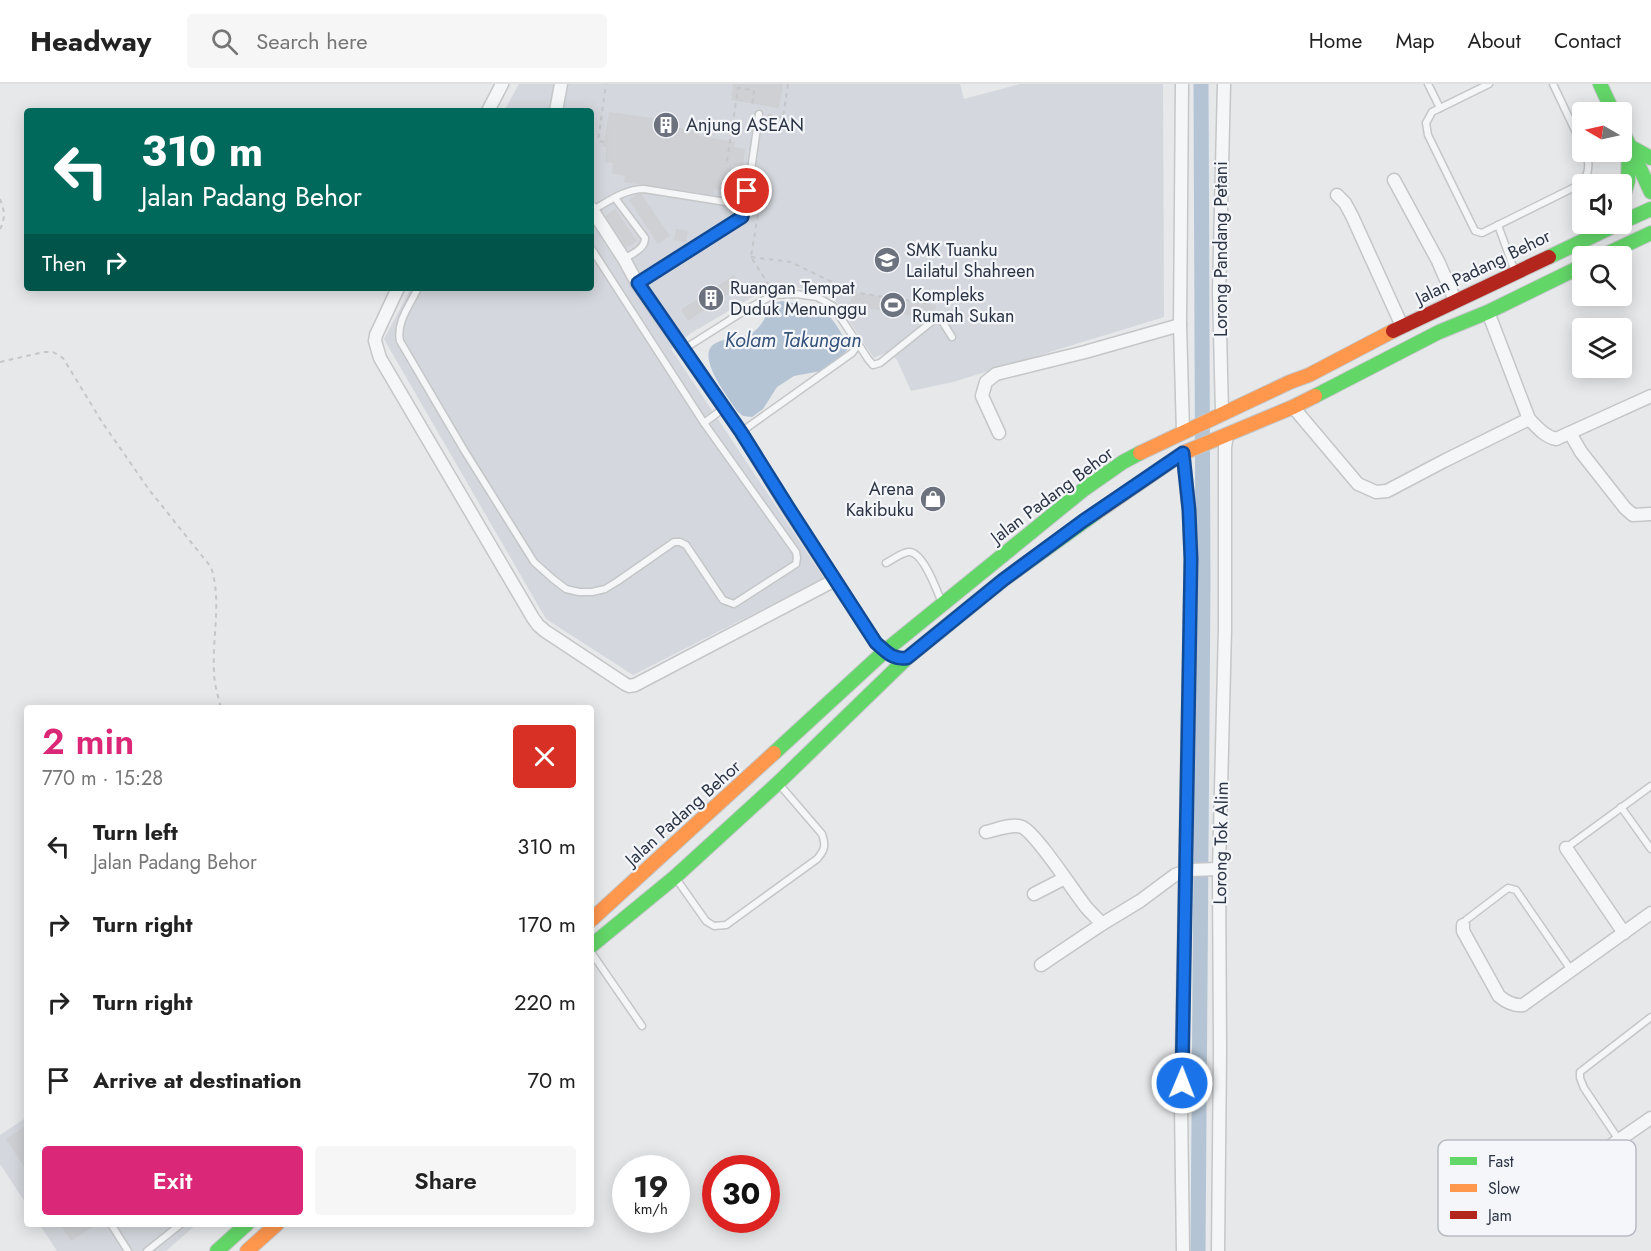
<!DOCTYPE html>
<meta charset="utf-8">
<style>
:root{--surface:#fff;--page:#f6f6f6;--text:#222;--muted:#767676;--line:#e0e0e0;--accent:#db2777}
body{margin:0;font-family:Jost,sans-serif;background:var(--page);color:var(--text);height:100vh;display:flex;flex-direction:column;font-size:22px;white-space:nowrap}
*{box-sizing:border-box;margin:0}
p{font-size:20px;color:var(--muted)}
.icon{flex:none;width:33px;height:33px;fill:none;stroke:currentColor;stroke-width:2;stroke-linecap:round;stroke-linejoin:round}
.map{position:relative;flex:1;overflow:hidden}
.details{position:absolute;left:24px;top:621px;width:570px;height:522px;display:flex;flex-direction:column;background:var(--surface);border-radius:6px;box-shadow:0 3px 15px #0003}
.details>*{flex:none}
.banner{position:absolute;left:24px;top:24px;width:570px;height:183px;border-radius:6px;box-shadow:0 3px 15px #0003;background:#00695c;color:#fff;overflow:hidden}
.needle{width:39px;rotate:279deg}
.tools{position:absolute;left:1572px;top:18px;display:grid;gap:12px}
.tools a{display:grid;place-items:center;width:60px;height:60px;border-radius:6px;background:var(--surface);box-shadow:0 3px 15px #0003;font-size:30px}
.speed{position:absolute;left:612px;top:1071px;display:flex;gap:12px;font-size:30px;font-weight:700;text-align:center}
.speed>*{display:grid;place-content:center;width:78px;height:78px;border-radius:50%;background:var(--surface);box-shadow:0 3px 15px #0003;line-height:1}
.speed small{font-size:15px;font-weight:400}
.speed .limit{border:9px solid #d22;background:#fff;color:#111}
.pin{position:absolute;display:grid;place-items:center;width:51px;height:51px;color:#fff;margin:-26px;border:3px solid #fff;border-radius:50%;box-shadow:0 2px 6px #0007}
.me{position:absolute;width:66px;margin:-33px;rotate:1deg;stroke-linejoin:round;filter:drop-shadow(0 0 4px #0008)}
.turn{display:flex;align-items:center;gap:21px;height:126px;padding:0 18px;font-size:27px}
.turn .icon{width:78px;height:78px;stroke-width:2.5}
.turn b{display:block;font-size:42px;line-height:51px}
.then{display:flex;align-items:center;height:57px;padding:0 18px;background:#0003;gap:12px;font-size:22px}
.round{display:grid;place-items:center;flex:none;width:63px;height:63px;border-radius:6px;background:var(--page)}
.overview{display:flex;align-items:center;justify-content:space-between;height:102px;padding:0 18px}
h1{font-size:36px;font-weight:600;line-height:45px;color:var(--accent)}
.button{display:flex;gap:12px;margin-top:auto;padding:12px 18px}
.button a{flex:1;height:69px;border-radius:6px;background:var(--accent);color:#fff;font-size:24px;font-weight:600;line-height:69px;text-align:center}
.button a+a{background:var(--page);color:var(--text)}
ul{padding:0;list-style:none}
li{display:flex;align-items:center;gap:18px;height:78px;padding:0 18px}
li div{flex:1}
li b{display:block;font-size:22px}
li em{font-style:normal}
header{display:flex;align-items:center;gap:36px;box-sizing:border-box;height:84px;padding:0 30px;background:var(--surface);border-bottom:2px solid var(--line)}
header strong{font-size:28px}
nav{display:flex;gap:33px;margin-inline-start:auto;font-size:21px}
.search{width:420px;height:54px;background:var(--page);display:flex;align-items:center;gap:15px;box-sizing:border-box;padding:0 21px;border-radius:6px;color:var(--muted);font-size:22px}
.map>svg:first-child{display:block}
.built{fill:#d4d7dd}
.water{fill:#b4c4d5}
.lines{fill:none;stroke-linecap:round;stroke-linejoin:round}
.canal{stroke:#b4c4d5;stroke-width:15}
.building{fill:#ced0d3}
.lane-casing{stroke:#c4c6c8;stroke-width:9}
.street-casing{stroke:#c4c6c8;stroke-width:15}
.fast-casing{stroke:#c4c6c8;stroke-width:16}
.slow-casing{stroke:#c4c6c8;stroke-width:16}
.jam-casing{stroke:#c4c6c8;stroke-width:16}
.path{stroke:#c5c6ca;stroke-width:2;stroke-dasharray:4.5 4.5;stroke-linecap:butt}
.lane{stroke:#f5f6f7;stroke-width:6}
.street{stroke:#f5f6f7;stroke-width:12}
.fast{stroke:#63d668;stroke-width:14}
.slow{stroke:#ff974d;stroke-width:14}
.jam{stroke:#b3261e;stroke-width:14}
.route-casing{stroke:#114b97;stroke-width:15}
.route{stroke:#1a73e8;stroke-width:10}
.labels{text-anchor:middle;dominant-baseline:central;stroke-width:4.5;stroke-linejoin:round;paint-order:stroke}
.poi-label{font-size:18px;fill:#2b3445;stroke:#f4f6f9;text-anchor:start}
.street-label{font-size:18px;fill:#2b3445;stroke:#f4f6f9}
.water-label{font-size:20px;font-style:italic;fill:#34527a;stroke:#f4f6f9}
.key{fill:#f4f6f9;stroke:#b8bcc3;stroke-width:1.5}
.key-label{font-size:16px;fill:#2b3445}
</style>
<header>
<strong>Headway</strong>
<div class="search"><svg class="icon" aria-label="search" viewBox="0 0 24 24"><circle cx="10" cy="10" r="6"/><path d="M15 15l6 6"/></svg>Search here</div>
<nav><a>Home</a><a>Map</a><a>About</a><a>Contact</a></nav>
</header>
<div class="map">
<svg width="1651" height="1167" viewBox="0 0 1651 1167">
<rect width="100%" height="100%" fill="#e6e8ea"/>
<g class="built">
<polygon points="519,0 960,0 964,15 1020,0 1163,0 1164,233 953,298 911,307 897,276 889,267 874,274 834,215 827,209 794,203 766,205 691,249 671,265 824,494 633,591 546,535 384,255 411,204 591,204 591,27 504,27"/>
<polygon points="27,1033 27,1121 0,1080 0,1051"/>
<polygon points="39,1140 197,1140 166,1167 57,1167"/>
</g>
<path class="water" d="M782 217 820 224C830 229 846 254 848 265L838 276 821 287 794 292 777 303 763 325 752 333 743 332 737 327C729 314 693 270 716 259 727 253 741 255 752 249 763 242 767 229 773 219Z"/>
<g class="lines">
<polyline class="canal" points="1198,1167 1203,499 1201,0"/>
</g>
<g class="building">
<polygon points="733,0 783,0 779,24 731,16"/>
<polygon points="609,28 679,38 677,44 700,47 699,52 735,58 734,63 745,65 743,82 732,81 729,107 714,105 714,111 624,98 625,92 612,90 613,79 605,78 606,63 603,63"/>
<polygon points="640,108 670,152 658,160 629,116"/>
<polygon points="615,125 637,157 626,164 605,132"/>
<polygon points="676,145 688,147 686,158 674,156"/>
<polygon points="734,191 741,201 688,237 681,226"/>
<polygon points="852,208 936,221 934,235 850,221"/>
<polygon points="27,1041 27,1087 6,1055"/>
<polygon points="60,1140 97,1140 71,1157"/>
</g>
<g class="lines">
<g class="lane-casing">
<g id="lane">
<polyline points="1428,0 1440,24"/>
<path d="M1489 0 1432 28 1426 39 1428 51 1475 147 1482 149 1581 100C1589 90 1591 80 1585 68"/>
<polyline points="1553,0 1582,61"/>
<path d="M615 114 645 154C645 165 633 169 624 175"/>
<path d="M593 126C609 117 625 105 644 105L745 121"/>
<polyline points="1498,141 1515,188"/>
<polyline points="637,199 742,133 748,107 759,30"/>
<path d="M418 204C410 221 396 238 400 257L464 366 534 478 553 495 566 505 579 508H592L605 505 618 497 674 458H680L686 461 723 516 734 520 796 480 797 474 796 468 704 339 591 164"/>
<polyline points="857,258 868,275 873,281 880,279 935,235 942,237 952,253"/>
<polyline points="684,265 744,227 773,211 796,210 817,213 833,222 856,257 855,265 852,269 741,348"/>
<polyline points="704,339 724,324"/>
<path d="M886 479C892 476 901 469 908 468 923 466 937 507 942 519"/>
<polyline points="1621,723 1651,765"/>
<polyline points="1566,764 1651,702"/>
<path d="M675 793 706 837 714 842 726 841 817 775C825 766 826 761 822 750L779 700"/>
<polyline points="1463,841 1466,836 1508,804 1516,806 1571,886"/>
<polyline points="591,868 642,942"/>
<polyline points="1619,1056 1584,1004 1580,994 1580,988 1651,933"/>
<polyline points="111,1140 128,1167"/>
<polyline points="147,1167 181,1140"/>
</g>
</g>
<g class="street-casing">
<g id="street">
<polyline points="1182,0 1180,241 1183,348"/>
<polyline points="488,27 502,0"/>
<polyline points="556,27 561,0"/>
<polyline points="1394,96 1438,177 1455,216"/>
<polyline points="1337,111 1345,119 1352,132 1402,242"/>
<polyline points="591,124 624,175 637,199 741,348 787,423 876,559 885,567"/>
<polyline points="398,204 376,251 375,257 380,274 533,534 538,541 545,547 625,600 629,602 635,601 835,496"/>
<path d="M1488 228 1529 335C1538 344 1544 352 1556 355L1651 312"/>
<polyline points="1293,323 1358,400 1376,408 1387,407 1444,377 1529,335"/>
<polyline points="1222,329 1219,207 1224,0"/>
<polyline points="999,349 982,312 986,298 996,290 1085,268 1180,241"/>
<polyline points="1570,349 1581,368 1625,424 1633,431 1651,430"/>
<path d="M986 748C996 746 1012 739 1022 743 1036 749 1074 808 1086 823 1091 829 1097 834 1102 840L1140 817 1175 791 1189 786 1219 785"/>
<polyline points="1566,764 1624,849"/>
<polyline points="1034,810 1065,794"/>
<path d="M1463 841V847L1499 912C1506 918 1513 922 1523 921L1651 829"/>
<polyline points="1041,881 1102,840"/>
<polyline points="1558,1098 1651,1034"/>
<polyline points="1183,1167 1181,1022 1191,475 1189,426 1183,369"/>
<polyline points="1218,1167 1220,967 1219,785 1225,545 1225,363 1227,351"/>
</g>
</g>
<g class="fast-casing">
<g id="fast">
<polyline points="1600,0 1613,28"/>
<polyline points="1622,46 1651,108"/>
<polyline points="1622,117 1628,97 1629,62 1651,74"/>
<polyline points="1622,138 1651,125"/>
<polyline points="1602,172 1651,149"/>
<polyline points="1549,173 1618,140"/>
<polyline points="1315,312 1439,248 1488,228 1582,182"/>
<polyline points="774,669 885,567 1083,406 1123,378 1140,369"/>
<polyline points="591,862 675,793 778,699 907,574 1003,496 1096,429"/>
<polyline points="217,1167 247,1140"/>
</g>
</g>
<g class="slow-casing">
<g id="slow">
<polyline points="1140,369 1290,298 1309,291 1393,247"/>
<polyline points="1096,429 1183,369 1293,323 1315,312"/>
<polyline points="591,836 774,669"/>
<polyline points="247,1167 277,1140"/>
</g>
</g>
<g class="jam-casing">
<polyline id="jam" points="1393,247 1549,173"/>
</g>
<g class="path">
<polyline points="768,31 783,34 788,0"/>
<polyline points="604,58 598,57 606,0"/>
<polyline points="727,77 738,4 754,6 752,21"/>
<path d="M0 115C4 125 6 135 0 145"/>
<polyline points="755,118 760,118 751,173 770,203"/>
<polyline points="751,173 791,178 852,208 932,220"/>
<path d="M0 278 44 268H53L63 274 102 338 150 407 211 483C222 517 212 552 214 587 214 600 218 612 221 624"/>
</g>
<use href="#lane" class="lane"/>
<use href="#street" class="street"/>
<use href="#fast" class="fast"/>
<use href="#slow" class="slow"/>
<use href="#jam" class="jam"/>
</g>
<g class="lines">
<g class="route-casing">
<path id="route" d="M747 107 742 133 638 199 741 348 788 423 876 559C887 568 892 576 907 574L1003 496 1083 437 1183 369 1189 426 1191 475 1182 999"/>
</g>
<use href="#route" class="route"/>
</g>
<defs>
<g id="building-disc" transform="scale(1.35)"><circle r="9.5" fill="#6c737f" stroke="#f4f6f9"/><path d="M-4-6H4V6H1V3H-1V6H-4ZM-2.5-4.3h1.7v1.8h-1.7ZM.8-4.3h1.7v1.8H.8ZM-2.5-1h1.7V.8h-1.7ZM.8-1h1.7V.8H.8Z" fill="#fff"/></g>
<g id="school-disc" transform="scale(1.35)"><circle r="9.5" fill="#6c737f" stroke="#f4f6f9"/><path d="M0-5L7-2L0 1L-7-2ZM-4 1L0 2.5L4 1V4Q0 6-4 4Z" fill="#fff"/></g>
<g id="stadium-disc" transform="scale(1.35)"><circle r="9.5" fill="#6c737f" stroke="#f4f6f9"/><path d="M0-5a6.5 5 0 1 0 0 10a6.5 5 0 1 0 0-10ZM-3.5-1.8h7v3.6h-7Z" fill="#fff"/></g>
<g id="shop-disc" transform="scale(1.35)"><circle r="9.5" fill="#6c737f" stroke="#f4f6f9"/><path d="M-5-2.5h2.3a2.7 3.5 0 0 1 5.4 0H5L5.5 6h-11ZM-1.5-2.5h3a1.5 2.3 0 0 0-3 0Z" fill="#fff"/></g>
</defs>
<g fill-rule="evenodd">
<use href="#building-disc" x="666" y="41"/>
<use href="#school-disc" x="887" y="176"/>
<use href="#building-disc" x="711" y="214"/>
<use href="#stadium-disc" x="893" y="221"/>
<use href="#shop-disc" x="933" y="415"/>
</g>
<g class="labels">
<g class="poi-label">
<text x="686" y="41">Anjung ASEAN</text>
<text x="906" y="166">SMK Tuanku<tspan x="906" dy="21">Lailatul Shahreen</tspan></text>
<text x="730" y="204">Ruangan Tempat<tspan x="730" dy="21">Duduk Menunggu</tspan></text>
<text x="912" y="211">Kompleks<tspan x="912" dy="21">Rumah Sukan</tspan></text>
<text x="914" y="405" text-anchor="end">Arena<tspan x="914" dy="21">Kakibuku</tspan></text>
</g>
<g class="street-label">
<text transform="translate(1221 165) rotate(-90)">Lorong Pandang Petani</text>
<text transform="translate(1483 183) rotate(-26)">Jalan Padang Behor</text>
<text transform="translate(1052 411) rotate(-37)">Jalan Padang Behor</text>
<text transform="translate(683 729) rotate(-42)">Jalan Padang Behor</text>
<text transform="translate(1221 759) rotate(-89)">Lorong Tok Alim</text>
</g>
<g class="water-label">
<text x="793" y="256">Kolam Takungan</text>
</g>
</g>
<rect x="1438" y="1056" width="198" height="96" rx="9" class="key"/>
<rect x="1450" y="1073" width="27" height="8" fill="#63d668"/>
<rect x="1450" y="1100" width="27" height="8" fill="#ff974d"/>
<rect x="1450" y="1127" width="27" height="8" fill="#b3261e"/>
<g class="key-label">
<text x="1488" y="1083">Fast</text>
<text x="1488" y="1110">Slow</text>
<text x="1488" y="1137">Jam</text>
</g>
</svg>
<div class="tools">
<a><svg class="needle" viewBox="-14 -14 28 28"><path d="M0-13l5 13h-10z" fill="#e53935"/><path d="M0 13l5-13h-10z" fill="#767676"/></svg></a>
<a><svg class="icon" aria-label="sound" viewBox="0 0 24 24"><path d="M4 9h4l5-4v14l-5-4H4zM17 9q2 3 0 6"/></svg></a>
<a><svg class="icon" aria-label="search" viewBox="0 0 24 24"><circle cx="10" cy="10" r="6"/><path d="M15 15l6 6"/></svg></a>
<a><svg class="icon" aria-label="layers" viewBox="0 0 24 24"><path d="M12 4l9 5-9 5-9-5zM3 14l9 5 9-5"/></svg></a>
</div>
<div class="speed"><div>19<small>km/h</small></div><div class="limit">30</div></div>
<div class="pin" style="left:747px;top:107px;background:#d93025"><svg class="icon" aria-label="arrive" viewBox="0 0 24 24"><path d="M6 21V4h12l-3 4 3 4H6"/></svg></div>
<svg class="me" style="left:1182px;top:999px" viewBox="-20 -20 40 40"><circle r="17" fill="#1a73e8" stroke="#fff" stroke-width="3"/><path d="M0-11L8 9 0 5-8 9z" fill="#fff"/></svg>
<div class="banner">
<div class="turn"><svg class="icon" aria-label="left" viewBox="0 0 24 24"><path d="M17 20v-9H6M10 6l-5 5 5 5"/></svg><div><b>310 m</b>Jalan Padang Behor</div></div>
<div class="then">Then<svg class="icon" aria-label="right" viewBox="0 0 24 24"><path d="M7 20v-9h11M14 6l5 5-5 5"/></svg></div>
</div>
<section class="details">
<div class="overview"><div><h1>2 min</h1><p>770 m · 15:28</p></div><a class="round" style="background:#d93025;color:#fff"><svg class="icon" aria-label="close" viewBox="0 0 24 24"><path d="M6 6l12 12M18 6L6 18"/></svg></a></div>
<ul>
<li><svg class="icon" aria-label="left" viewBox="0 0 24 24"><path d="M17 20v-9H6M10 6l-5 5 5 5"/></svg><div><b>Turn left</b><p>Jalan Padang Behor</p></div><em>310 m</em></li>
<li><svg class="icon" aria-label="right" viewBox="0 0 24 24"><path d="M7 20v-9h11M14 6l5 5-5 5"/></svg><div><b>Turn right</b></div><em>170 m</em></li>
<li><svg class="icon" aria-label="right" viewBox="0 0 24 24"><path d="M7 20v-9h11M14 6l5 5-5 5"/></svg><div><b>Turn right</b></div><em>220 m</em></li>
<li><svg class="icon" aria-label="arrive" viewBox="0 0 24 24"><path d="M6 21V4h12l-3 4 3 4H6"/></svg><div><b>Arrive at destination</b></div><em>70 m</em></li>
</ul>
<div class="button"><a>Exit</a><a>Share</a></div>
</section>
</div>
